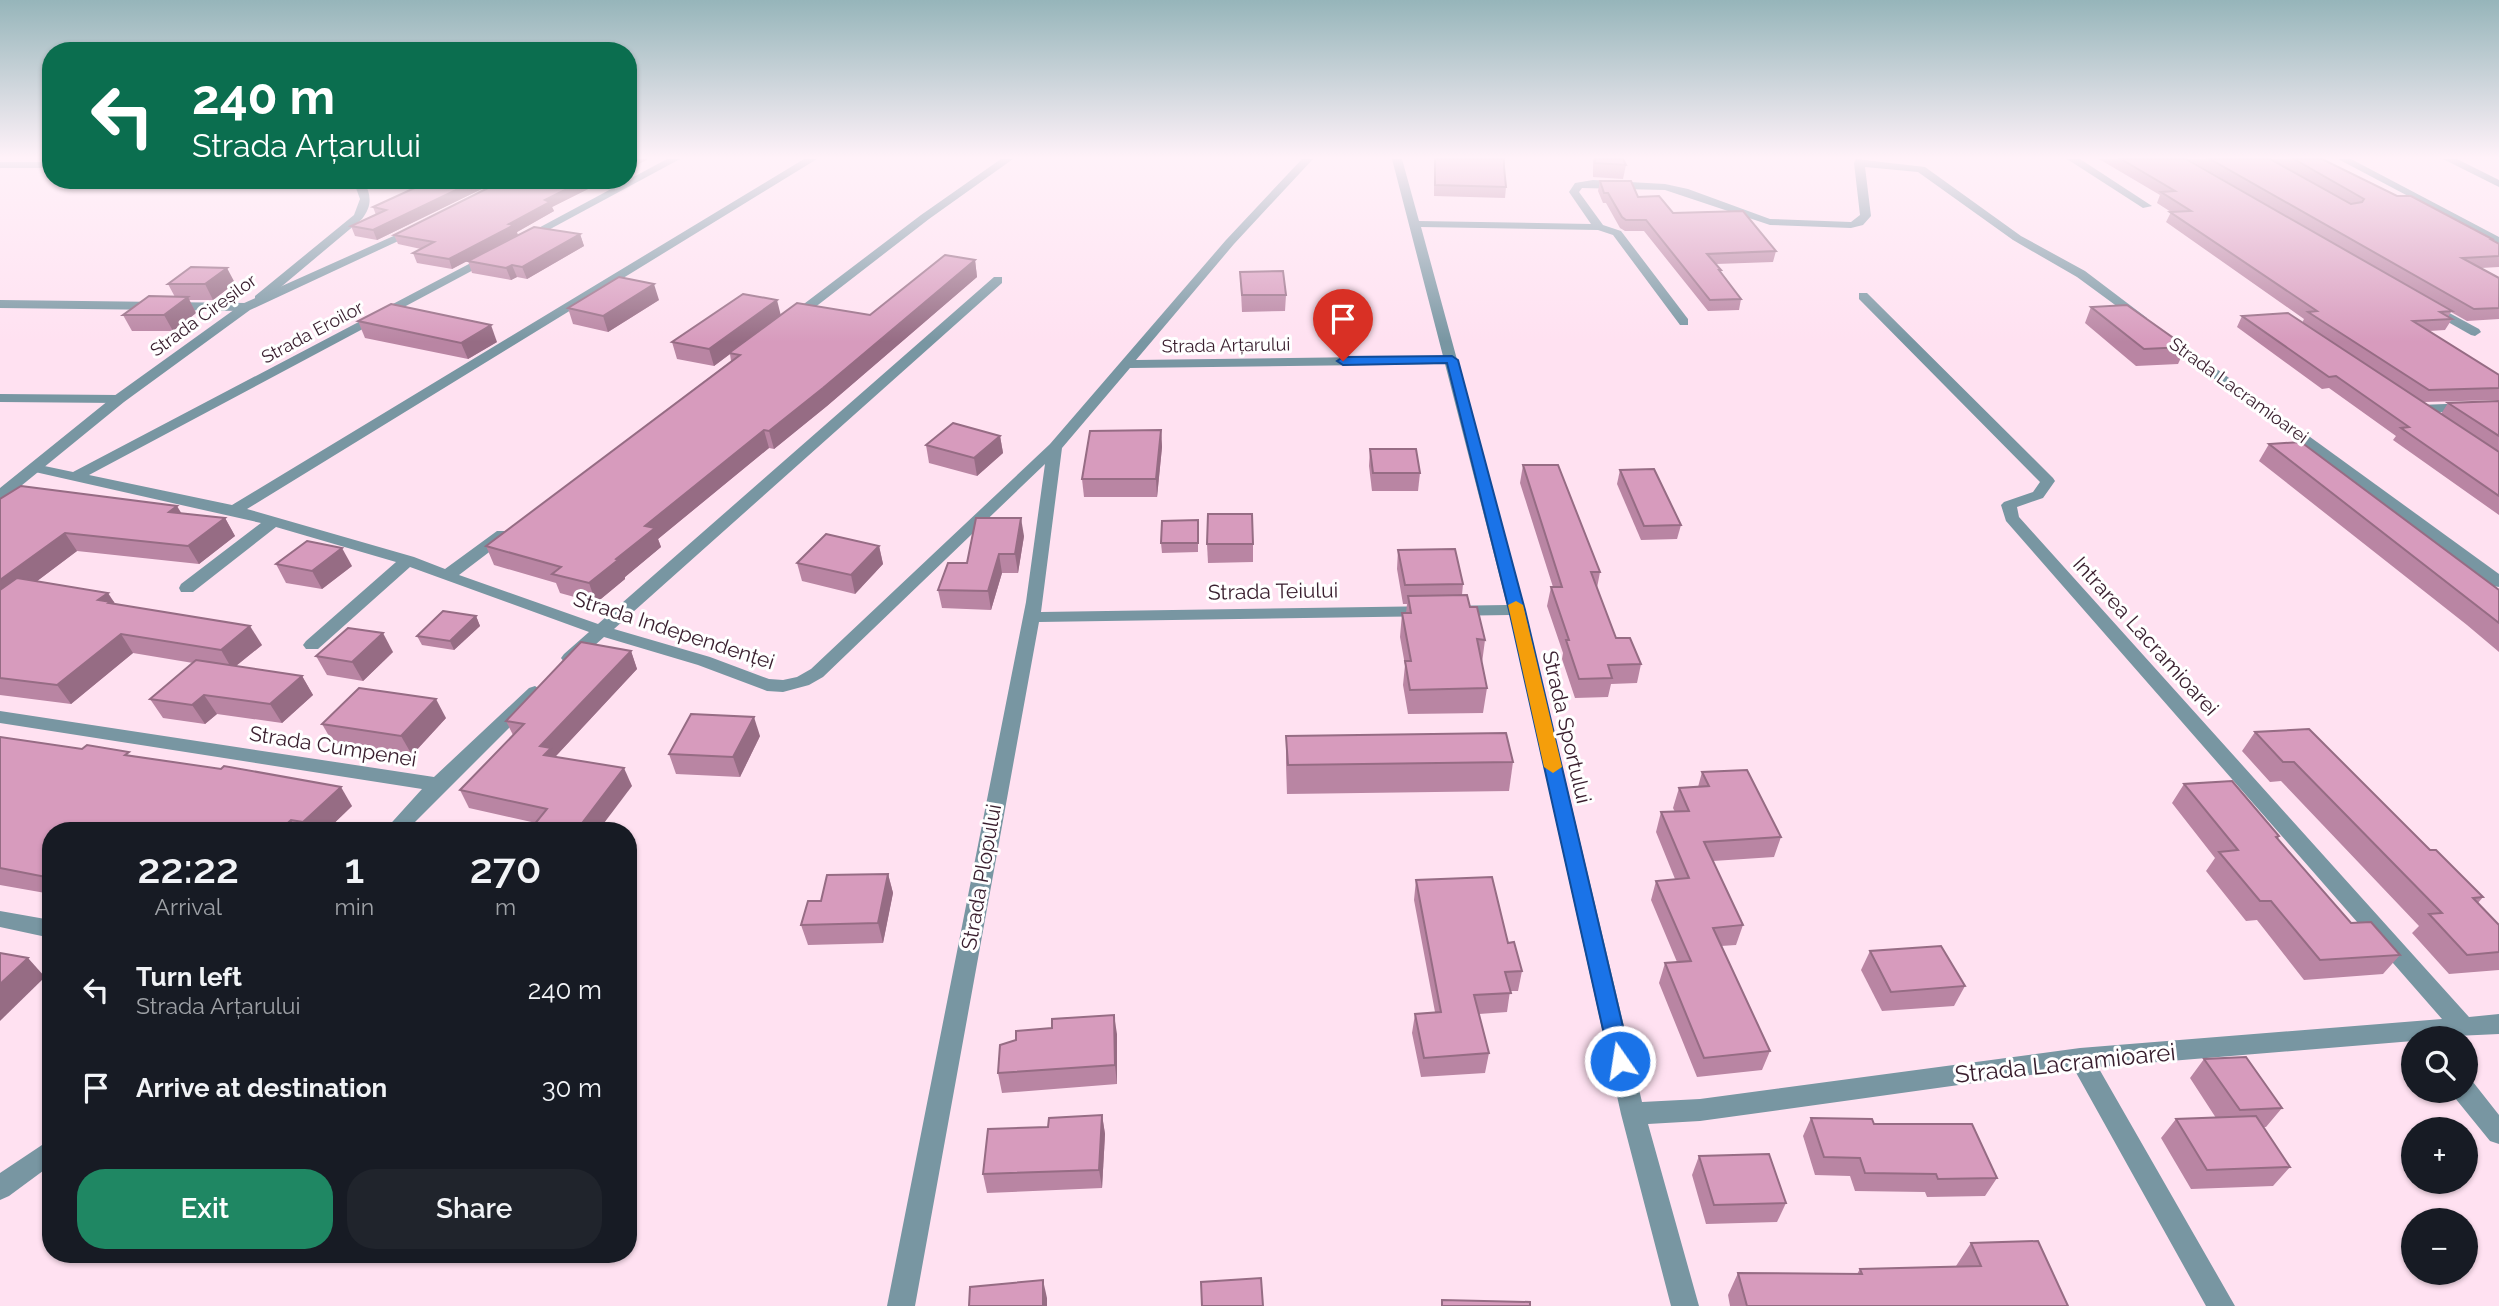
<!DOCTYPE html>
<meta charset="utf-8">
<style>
:root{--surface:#171b24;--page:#20242c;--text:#f1f3f6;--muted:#9ea1a6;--accent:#1f8763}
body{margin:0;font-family:Raleway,sans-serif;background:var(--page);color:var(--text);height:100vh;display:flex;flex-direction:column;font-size:26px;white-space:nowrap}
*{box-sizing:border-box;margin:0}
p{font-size:23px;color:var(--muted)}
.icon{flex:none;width:38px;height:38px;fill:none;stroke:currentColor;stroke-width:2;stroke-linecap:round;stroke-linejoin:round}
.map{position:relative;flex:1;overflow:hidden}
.sheet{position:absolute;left:42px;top:822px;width:595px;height:441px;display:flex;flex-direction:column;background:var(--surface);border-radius:28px;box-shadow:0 2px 5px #0004}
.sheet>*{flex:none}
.guide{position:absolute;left:42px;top:42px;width:595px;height:147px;border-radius:28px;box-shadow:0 2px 5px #0004;background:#0b6e4f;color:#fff;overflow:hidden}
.buttons{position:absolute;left:2401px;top:1026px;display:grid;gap:14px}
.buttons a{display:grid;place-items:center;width:77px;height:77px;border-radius:50%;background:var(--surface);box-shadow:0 2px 5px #0004;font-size:35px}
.pin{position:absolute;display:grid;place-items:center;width:60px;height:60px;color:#fff;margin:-72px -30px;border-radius:50% 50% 50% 0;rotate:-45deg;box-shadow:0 0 7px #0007}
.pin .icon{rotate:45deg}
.me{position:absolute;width:77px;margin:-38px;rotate:347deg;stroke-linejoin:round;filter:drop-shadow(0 0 5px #0008)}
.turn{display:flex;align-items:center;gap:24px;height:147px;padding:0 35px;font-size:32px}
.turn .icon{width:91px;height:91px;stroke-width:2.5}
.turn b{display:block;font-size:49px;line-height:60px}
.eta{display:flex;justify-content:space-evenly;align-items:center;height:119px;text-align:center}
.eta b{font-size:42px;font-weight:600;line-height:49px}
.action{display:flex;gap:14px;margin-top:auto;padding:14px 35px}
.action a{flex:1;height:80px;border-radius:28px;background:var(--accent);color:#fff;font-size:28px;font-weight:600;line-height:80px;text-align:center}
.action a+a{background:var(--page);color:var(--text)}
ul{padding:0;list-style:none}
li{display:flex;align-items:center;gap:21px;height:98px;padding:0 35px}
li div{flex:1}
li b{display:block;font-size:26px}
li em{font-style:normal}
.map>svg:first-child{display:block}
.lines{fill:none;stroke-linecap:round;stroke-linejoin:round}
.minor{fill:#7896a2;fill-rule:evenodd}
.tertiary{fill:#7896a2;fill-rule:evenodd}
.wall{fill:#b985a3}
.shaded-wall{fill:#966c84}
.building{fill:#d79bbd;stroke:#966c84;stroke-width:2}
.route{fill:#1a73e8;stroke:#114b97;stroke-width:2}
.slow{fill:#f59e0b}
.labels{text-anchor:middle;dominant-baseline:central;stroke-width:6;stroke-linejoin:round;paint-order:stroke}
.far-street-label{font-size:18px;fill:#391e2e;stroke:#fff}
.street-label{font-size:21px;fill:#391e2e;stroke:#fff}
.near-street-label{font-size:24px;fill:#391e2e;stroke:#fff}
</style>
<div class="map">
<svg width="2499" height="1306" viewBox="0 0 2499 1306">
<rect width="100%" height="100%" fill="#ffe1f1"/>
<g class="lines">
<g class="minor">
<polygon points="667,159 680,159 528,241 518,239"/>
<path d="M804 159H817L247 509 414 557 445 569 497 531H509L511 534 509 537 459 575 598 624 994 277H1002V283L614 629 710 657 769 679 783 680 797 677 811 669 1050 444 1226 240 1302 159H1313L1234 244 1136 360 1443 356 1392 159H1402L1419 221 1591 224 1569 192 1575 183 1593 180 1665 184 1688 189 1770 219 1851 222 1860 215 1854 163 1856 159 1925 167 2021 236 2085 271 2147 318 2141 322 2137 321 2077 277 2013 240 1918 172 1865 167 1871 216 1863 225 1851 228 1770 225 1665 190 1582 188 1579 192 1603 225 1621 231 1688 319V325H1680L1613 235 1598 230 1421 227 1525 610 1642 1102 1700 1099 2080 1048 2442 1019 2006 521 2001 505 2004 502 2033 492 2040 482 1859 299V293H1867L2053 478 2055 481 2043 498 2017 507 2019 517 2469 1017 2499 1014V1034L2413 1038V1041L2098 1067 2235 1306H2206L2074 1069 1700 1121 1648 1124 1699 1306H1671L1621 1114 1510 615 1039 622 915 1306H887L1026 602 1045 464 823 677 809 685 783 692 767 691 698 665 604 637 576 662H564L561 658 564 654 589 632 410 567 318 649H306L303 645 306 641 396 562 276 527 193 592H181L179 588 181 584 261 523 35 472 28 468 35 464 73 472 486 255H494V259L89 475 232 505ZM1445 364 1507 605 1041 612 1062 448 1130 368Z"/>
<polygon points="1001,159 1013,159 929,219 796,322 788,322 788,316 921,215"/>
<polygon points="2067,159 2080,159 2152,206 2143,208"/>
<polygon points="2338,159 2351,159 2499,237 2499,244"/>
<polygon points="2443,159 2457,159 2499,180 2499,187"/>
<rect x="0" y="162" width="51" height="6"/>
<path d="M353 180H363C372 195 372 206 362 219L263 302H255V296L354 215 360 199Z"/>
<polygon points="0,300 246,303 252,307 246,311 0,308"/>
<polygon points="2429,302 2479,329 2481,332 2475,336 2471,335 2425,309 2425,303"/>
<polygon points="2167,333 2499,574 2499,587 2493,586 2162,340 2162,334"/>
<polygon points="0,394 119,395 126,399 119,403 0,402"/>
<polygon points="2499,402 2499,410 2419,413 2412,409 2419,405"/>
<polygon points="535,686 544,692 541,696 406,831 384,831 422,789 0,723 0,711 434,777 529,688"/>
<polygon points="0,911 51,920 51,938 0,927"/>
<polygon points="2466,1080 2473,1082 2499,1115 2499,1144 2490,1141 2455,1098 2452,1090 2466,1090"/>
<polygon points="51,1139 51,1165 9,1196 0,1200 0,1173"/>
</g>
<polygon class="tertiary" points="418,225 422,226 422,230 250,310 124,402 5,499 0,501 0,488 114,396 242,304"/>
</g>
<g class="wall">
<polygon points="1434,159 1504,159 1504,167 1506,187 1505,198 1434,196"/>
<polygon points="1593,159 1623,159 1626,165 1623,179 1593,177"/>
<polygon points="2099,159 2186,159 2318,235 2188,159 2322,159 2397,196 2494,240 2494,241 2499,244 2499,267 2481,268 2499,278 2499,319 2467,321 2451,312 2448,317 2452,319 2445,330 2429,331 2499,375 2499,400 2423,402 2441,414 2448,403 2499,401 2499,515 2393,440 2396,436 2329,388 2322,389 2237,327 2242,316 2302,323 2304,319 2166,222 2171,212 2157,203 2160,195"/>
<polygon points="432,180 500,180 377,240 355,236 351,226 376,215 373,207"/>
<polygon points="504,180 606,180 552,207 554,211 452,269 417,263 413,253 421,249 398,244 394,235"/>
<polygon points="1600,181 1673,213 1776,251 1773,262 1716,264 1721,270 1721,272 1741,299 1739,310 1708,311 1644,231 1625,231 1620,228 1606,203 1603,203 1598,191"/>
<polygon points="580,234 584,246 527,279 517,277 511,280 472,273 468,261"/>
<polygon points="975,260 977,277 827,406 774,449 769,448 658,539 661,547 625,577 625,579 596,603 560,593 556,583 494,565 486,546 731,361 730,354 714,366 677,359 672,342 781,315 870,315"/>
<polygon points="1240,272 1286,295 1285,311 1242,312"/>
<polygon points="235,283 213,300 189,300 196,313 173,331 132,331 123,315 175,297 168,284"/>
<polygon points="659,300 608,332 573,324 568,308"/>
<polygon points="2091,307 2186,347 2178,364 2136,366 2085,323"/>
<polygon points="358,321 497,342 468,359 365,338"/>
<polygon points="1161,430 1162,447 1157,497 1084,497 1082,479"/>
<polygon points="1000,436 1003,453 977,476 929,463 926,445"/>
<polygon points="2269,444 2499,590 2499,652 2467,625 2259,461"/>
<polygon points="1370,449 1420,473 1418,491 1372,491 1369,466"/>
<polygon points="1523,465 1600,572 1597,588 1616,638 1641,664 1637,683 1611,684 1608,697 1575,698 1562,659 1563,653 1547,606 1551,587 1553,587 1520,483"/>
<polygon points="1620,470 1681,525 1677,539 1641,540 1617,484"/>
<polygon points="0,499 181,513 225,518 235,536 199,564 77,551 37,581 115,604 262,645 236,666 302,676 313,695 282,723 217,714 205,724 163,718 150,699 193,663 133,653 71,704 0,695"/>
<polygon points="1198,520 1198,552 1162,553 1161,543"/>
<polygon points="1024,536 1018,573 1002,573 991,610 942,608 938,590 967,563"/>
<polygon points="1207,544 1253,544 1253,562 1208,563"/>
<polygon points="879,546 883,564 855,594 802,581 797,563"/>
<polygon points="1398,550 1463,584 1462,595 1470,607 1485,640 1482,663 1487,688 1483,713 1408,714 1403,685 1405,665 1400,637 1402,613 1406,613 1407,604 1403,604 1397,569"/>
<polygon points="276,564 352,566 322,589 286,583"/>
<polygon points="476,616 480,626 454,650 422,645 417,636"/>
<polygon points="631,651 637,669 555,757 632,786 536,823 469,808 460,790 513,735 506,721"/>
<polygon points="393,652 363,681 327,675 316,656"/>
<polygon points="446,718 412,755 333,743 322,724"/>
<polygon points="2255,732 2430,850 2483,897 2478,903 2499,925 2499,970 2449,974 2412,933 2419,926 2281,781 2270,782 2242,751"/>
<polygon points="760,736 740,777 676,774 669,754"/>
<polygon points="1286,736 1513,762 1509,791 1287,794 1286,764"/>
<polygon points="0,737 132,756 352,806 326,831 51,831 51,894 0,885"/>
<polygon points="1702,772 1781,837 1774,857 1713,861 1743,925 1736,945 1721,946 1770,1051 1762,1070 1697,1077 1659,983 1665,963 1677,962 1651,900 1656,881 1675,879 1656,832 1661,812 1675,812 1673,808 1679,788 1698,787"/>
<polygon points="2184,784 2279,836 2278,839 2351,923 2400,955 2383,974 2304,980 2257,920 2246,921 2206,871 2215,858 2172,803"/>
<polygon points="888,874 893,893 883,943 808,945 801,925 821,901"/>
<polygon points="1416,880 1508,943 1522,971 1518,991 1510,991 1507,1012 1479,1014 1489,1053 1485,1073 1421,1077 1412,1033 1415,1014 1435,1012 1414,900"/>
<polygon points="1870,951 1965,986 1954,1006 1882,1011 1861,970"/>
<polygon points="1052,1028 1117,1034 1117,1084 1002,1093 998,1073"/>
<polygon points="2204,1059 2282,1108 2266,1127 2263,1127 2290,1167 2273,1186 2191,1189 2161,1138 2176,1119 2216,1118 2190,1078"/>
<polygon points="1102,1115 1105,1134 1102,1188 987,1193 983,1174 1048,1127"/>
<polygon points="1811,1118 1874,1124 1997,1178 1985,1196 1927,1197 1925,1192 1855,1191 1850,1176 1815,1175 1803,1136"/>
<polygon points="1699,1156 1786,1203 1777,1222 1706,1224 1692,1175"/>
<polygon points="1971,1243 2068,1306 1730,1306 1728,1295 1738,1273 1857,1274 1860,1269 1956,1266"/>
</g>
<g class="shaded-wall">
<polygon points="628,159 647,159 647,160 628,169"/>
<polygon points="477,180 500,180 377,240 373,230"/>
<polygon points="585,180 606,180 552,207 554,211 517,232 518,235 452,269 449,259 509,224 545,200"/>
<polygon points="580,234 584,246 527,279 522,267"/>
<polygon points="975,260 977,277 827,406 774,449 769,431"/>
<polygon points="512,265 517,277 511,280 506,268"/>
<polygon points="227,268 235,283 213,300 205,284"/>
<polygon points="654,284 659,300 608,332 603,316"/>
<polygon points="188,297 196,313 173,331 164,315"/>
<polygon points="777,300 781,316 729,353 730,354 714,366 709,349"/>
<polygon points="491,325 497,342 468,359 461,343"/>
<polygon points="764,430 769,448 658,539 661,547 625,577 625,579 596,603 589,583 616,559 645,526"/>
<polygon points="1161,430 1162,447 1157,497 1156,479"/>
<polygon points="1000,436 1003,453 977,476 974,458"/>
<polygon points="177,506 188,524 169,512"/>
<polygon points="225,518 235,536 199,564 188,546"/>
<polygon points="1021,518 1024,536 1018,573 1015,554"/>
<polygon points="65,533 77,551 0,609 0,580"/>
<polygon points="879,546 883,564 855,594 851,575"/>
<polygon points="342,548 352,566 322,589 312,571"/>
<polygon points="999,554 1002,573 991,610 988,591"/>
<polygon points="108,593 120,611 98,600"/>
<polygon points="476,616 480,626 454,650 450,641"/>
<polygon points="250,626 262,645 232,669 221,650"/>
<polygon points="383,633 393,652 363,681 352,662"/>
<polygon points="121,634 133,653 71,704 57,685"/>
<polygon points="631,651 637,669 555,757 544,755 540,746"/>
<polygon points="302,676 313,695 282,723 270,704"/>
<polygon points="204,695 217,714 205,724 192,705"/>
<polygon points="436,699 446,718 412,755 401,736"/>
<polygon points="754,717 760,736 740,777 733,757"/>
<polygon points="624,768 632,786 598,831 576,831"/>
<polygon points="341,787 352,806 326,831 309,831 303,822"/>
<polygon points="291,820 298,831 279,831"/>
<polygon points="888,874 893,893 883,943 878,923"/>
<polygon points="28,958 45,977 0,1021 0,984"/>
<polygon points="1114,1015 1117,1034 1117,1084 1115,1065"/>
<polygon points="1102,1115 1105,1134 1102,1188 1099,1170"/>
<polygon points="1043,1280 1047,1298 1047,1306 1043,1306"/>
</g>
<g class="building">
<polygon points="1435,159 1504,159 1504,167 1506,187 1435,185"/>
<polygon points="1595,159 1623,159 1626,165 1595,163"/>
<polygon points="2121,159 2186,159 2452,311 2440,312 2452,319 2413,321 2499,375 2499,388 2429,390 2308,312 2317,311 2170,212 2191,211 2161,192 2175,191"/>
<polygon points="2210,159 2270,159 2351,204 2362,202 2364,199 2294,159 2322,159 2397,196 2411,196 2494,240 2492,240 2499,244 2499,256 2462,258 2499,278 2499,308 2474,309"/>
<polygon points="432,180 477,180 373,230 351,226 386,210 373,207"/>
<polygon points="504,180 585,180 545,200 550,202 509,224 514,225 449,259 413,253 434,242 394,235"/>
<polygon points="1600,181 1631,181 1638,197 1659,196 1673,213 1743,211 1776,251 1707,254 1721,270 1719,270 1741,299 1710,300 1646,220 1626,220 1622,217 1608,193 1604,193"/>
<polygon points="534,227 580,234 522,267 512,265 506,268 468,261"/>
<polygon points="945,255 975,260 823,388 769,431 764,430 645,526 655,528 616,559 618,560 589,583 552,574 561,567 486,546 740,355 729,353 797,303 870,315"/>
<polygon points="191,267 227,268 205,284 168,284"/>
<polygon points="1283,271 1286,295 1242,295 1240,272"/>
<polygon points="619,277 654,284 603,316 568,308"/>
<polygon points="743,294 777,300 709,349 672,342"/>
<polygon points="149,296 188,297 164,315 123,315"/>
<polygon points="391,304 491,325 461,343 358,321"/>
<polygon points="2127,305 2186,347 2144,349 2091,307"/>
<polygon points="2288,313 2499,452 2499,496 2401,428 2409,427 2336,376 2329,377 2242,316"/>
<polygon points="2499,401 2499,436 2448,403"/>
<polygon points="953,423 1000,436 974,458 926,445"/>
<polygon points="1161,430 1156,479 1082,479 1090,431"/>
<polygon points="2301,442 2499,590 2499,623 2269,444"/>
<polygon points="1370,449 1416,449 1420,473 1373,473"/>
<polygon points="1523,465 1558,465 1600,572 1591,572 1616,638 1630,638 1641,664 1608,665 1612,678 1579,679 1566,640 1569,640 1551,587 1562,587"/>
<polygon points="1654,469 1681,525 1644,526 1620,470"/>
<polygon points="21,486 177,506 169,512 225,518 188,546 65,533 0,580 0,499"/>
<polygon points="1208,514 1252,514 1253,544 1207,544"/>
<polygon points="976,518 1021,518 1015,554 999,554 988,591 938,590 948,563 967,563"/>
<polygon points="1198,520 1198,543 1161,543 1162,521"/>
<polygon points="826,534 879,546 851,575 797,563"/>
<polygon points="307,541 342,548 312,571 276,564"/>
<polygon points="1455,549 1463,584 1405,585 1398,550"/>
<polygon points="17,578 108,593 98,600 111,602 109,603 250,626 221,650 121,634 57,685 0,678 0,590"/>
<polygon points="1467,595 1470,607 1477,607 1485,640 1477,639 1487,688 1410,690 1405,661 1411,661 1402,613 1411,613 1408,596"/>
<polygon points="443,611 476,616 450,641 417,636"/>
<polygon points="348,628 383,633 352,662 316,656"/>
<polygon points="581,642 631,651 540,746 551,748 544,755 624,768 576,831 529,831 547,809 460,790 524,724 506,721"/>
<polygon points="196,660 302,676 270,704 204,695 192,705 150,699"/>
<polygon points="359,688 436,699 401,736 322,724"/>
<polygon points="691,714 754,717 733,757 669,754"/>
<polygon points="2309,729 2430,850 2436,850 2483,897 2473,898 2499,925 2499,952 2467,955 2429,914 2442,913 2294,762 2283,762 2255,732"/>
<polygon points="1506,733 1513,762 1288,765 1286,736"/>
<polygon points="0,737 82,749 87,745 129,752 125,755 221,769 224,766 341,787 303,822 291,820 279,831 51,831 51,878 0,868"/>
<polygon points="1747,770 1781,837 1704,842 1743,925 1713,928 1770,1051 1704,1058 1665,963 1691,961 1656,881 1689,878 1661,812 1689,811 1679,788 1709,786 1702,772"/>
<polygon points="2232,781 2279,836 2276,837 2351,923 2371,922 2400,955 2320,960 2271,901 2260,901 2219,852 2238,850 2184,784"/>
<polygon points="888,874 878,923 801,925 808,901 821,901 827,875"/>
<polygon points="1492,877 1508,943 1514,942 1522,971 1505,972 1511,993 1474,995 1489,1053 1424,1058 1415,1014 1441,1012 1416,880"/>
<polygon points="1941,946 1965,986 1891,992 1870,951"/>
<polygon points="0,953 28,958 0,984"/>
<polygon points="1114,1015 1115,1065 998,1073 1000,1045 1016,1040 1016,1031 1052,1028 1052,1019"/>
<polygon points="2246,1057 2282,1108 2240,1110 2204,1059"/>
<polygon points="1102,1115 1099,1170 983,1174 988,1129 1048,1127 1049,1118"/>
<polygon points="2256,1116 2290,1167 2207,1170 2176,1119"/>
<polygon points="1811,1118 1872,1119 1874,1124 1972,1124 1997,1178 1938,1179 1936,1174 1865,1173 1860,1158 1824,1157"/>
<polygon points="1769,1154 1786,1203 1714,1205 1699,1156"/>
<polygon points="2038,1241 2068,1306 1747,1306 1738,1273 1862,1274 1860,1269 1981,1266 1971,1243"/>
<polygon points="1261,1278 1263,1306 1202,1306 1201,1282"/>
<polygon points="1043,1280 1043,1306 969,1306 970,1287"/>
<polygon points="1442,1300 1530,1302 1530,1306 1442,1306"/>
</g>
<linearGradient id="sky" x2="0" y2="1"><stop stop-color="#96b5ba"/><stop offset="0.46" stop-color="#fff2f9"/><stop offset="1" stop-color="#fff2f9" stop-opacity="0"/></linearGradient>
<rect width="2499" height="342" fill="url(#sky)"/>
<polygon class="route" points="1452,356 1458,360 1525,610 1631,1061 1628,1068 1620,1071 1613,1068 1610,1061 1509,610 1447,363 1343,365 1337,361 1343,357"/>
<polygon class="slow" points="1516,601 1523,605 1562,767 1553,773 1544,767 1508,605"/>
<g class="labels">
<g class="far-street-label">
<text transform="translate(203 315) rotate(-36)">Strada Cireșilor</text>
<text transform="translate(312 332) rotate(-28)">Strada Eroilor</text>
<text transform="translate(1226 345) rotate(-1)">Strada Arțarului</text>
<text transform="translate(2239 390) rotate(36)">Strada Lacramioarei</text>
</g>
<g class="street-label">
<text transform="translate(1273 591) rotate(-1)">Strada Teiului</text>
<text transform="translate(674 630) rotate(18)">Strada Independenței</text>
<text transform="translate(2146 636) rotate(48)">Intrarea Lacramioarei</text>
<text transform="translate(1567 727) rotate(77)">Strada Sportului</text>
<text transform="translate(333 746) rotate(9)">Strada Cumpenei</text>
<text transform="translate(981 877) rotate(-80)">Strada Plopului</text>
</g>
<g class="near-street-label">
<text transform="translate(2065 1063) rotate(-6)">Strada Lacramioarei</text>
</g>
</g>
</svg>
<div class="buttons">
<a><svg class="icon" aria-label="search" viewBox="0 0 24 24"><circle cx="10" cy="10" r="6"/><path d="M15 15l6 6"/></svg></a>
<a>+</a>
<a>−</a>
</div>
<div class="pin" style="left:1343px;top:361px;background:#d93025"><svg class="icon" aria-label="arrive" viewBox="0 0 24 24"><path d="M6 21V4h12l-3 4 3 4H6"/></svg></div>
<svg class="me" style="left:1620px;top:1061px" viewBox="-20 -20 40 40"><circle r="17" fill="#1a73e8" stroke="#fff" stroke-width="3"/><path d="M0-11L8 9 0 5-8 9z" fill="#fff"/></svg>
<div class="guide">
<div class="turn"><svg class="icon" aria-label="left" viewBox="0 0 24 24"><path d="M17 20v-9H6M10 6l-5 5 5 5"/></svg><div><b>240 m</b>Strada Arțarului</div></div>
</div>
<section class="sheet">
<div class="eta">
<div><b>22:22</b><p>Arrival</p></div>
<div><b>1</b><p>min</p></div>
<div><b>270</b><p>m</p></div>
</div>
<ul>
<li><svg class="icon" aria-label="left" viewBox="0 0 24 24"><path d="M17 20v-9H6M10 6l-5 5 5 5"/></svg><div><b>Turn left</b><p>Strada Arțarului</p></div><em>240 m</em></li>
<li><svg class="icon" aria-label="arrive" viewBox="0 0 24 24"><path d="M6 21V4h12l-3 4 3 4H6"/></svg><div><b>Arrive at destination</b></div><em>30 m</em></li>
</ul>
<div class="action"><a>Exit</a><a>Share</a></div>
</section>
</div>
